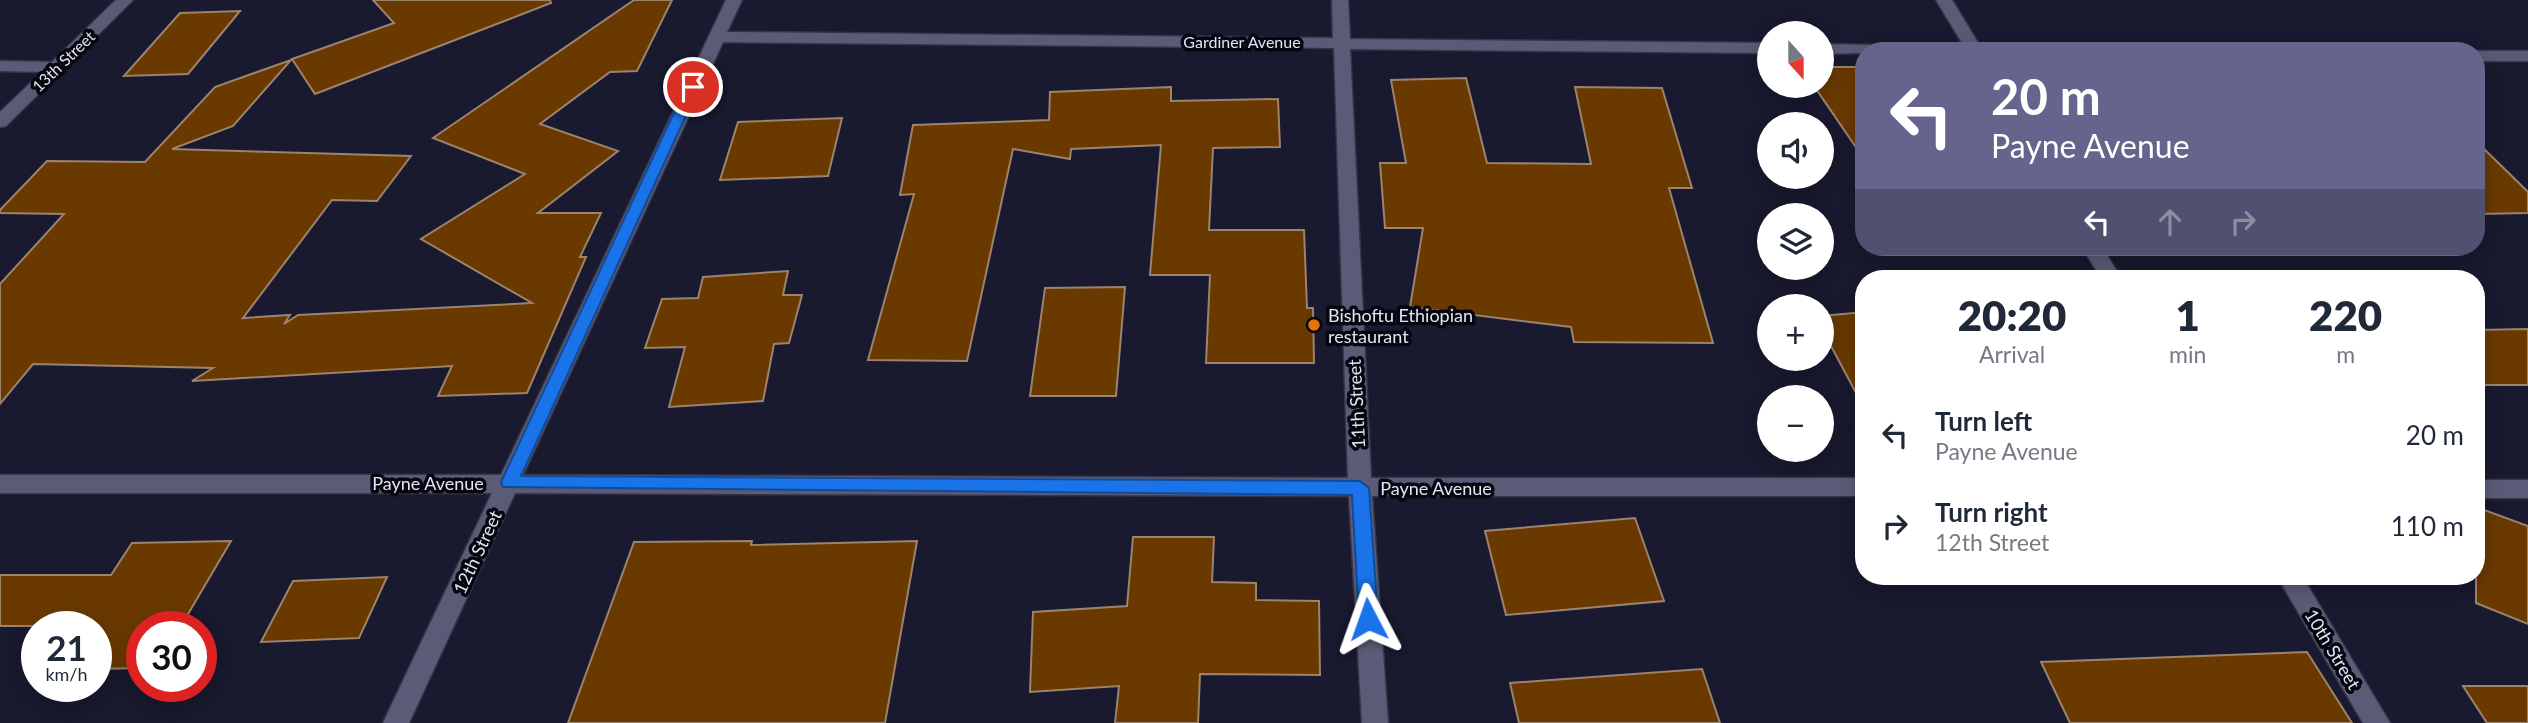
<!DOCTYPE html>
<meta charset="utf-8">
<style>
:root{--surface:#fff;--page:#f6f6f7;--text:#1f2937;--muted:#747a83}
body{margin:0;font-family:Lato,sans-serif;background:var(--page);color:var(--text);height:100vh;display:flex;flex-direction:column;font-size:26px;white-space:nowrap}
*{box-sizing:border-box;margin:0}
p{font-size:23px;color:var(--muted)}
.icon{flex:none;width:38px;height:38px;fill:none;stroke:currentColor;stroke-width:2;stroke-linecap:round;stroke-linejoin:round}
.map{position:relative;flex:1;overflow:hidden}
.details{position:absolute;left:1855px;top:270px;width:630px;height:315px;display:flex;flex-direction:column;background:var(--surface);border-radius:28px;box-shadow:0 4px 18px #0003}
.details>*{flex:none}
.hud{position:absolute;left:1855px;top:42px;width:630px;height:214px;border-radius:28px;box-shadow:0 4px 18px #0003;background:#64648d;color:#fff;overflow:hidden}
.needle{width:46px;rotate:159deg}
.controls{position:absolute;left:1757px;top:21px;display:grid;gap:14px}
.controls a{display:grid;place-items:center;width:77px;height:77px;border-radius:50%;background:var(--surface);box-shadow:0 4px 18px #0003;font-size:35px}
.speed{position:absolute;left:21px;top:611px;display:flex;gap:14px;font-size:35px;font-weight:700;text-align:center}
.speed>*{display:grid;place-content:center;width:91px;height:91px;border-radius:50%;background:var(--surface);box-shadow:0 4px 18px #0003;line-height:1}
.speed small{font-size:18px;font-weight:400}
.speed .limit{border:10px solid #d22;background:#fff;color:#111}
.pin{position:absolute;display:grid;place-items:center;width:60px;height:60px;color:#fff;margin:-30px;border:4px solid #fff;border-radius:50%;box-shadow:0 2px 7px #0007}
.me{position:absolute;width:77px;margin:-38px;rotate:356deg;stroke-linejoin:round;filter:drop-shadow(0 0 5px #0008)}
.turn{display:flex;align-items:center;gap:24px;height:147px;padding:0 21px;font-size:32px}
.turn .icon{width:91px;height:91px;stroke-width:2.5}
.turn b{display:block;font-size:49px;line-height:60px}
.lanes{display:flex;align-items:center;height:66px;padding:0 21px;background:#0003;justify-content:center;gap:35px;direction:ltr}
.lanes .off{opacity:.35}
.eta{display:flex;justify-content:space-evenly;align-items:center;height:119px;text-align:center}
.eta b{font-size:42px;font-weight:800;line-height:49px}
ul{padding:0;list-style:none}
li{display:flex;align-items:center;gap:21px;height:91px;padding:0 21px}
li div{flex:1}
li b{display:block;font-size:26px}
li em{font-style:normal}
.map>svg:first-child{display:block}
.building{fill:#693900;stroke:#9c836e;stroke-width:2}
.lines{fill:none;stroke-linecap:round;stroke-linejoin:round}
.street-casing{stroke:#363548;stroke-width:3}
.street{fill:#5a5b76;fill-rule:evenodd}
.route{fill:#1a73e8;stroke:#114b97;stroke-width:2}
.food-dot{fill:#e8710a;stroke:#06060f;stroke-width:2.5}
.labels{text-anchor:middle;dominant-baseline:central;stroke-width:7;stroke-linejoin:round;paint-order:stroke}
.far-street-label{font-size:16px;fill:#e3e4f4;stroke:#06060f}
.poi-label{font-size:18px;fill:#e3e4f4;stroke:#06060f;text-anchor:start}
.street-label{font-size:18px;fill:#e3e4f4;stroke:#06060f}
</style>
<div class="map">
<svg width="2528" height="723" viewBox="0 0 2528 723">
<rect width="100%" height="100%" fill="#19192f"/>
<g class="building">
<polygon points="373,0 550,0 551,3 315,94 292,59 394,23"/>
<polygon points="634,0 672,0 637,71 610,72 540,124 618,151 538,213 601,213 580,257 586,257 527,393 438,396 452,366 192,381 213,368 33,364 0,404 0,284 64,214 0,213 0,210 47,161 145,162 215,87 291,60 233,126 172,149 411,156 377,201 332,200 243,318 290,315 284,324 298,315 532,303 421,239 525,174 433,138"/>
<polygon points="240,11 188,74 124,76 180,13"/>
<polygon points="1822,67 1864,67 1864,159 1814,86 1822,86"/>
<polygon points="1466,78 1487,163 1591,164 1575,87 1662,88 1692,188 1669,188 1713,343 1574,342 1571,327 1410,307 1423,228 1385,228 1380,163 1406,163 1391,80"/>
<polygon points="1171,87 1171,101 1278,99 1280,147 1213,148 1209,230 1304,230 1307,308 1313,308 1314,363 1206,363 1210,275 1150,275 1161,145 1071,149 1070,159 1013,149 967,361 868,360 914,194 900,195 913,125 1049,120 1050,92"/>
<polygon points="842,118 828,176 720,180 738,122"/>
<polygon points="2476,141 2528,192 2528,213 2476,214"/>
<polygon points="788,271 783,295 802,295 789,343 774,344 763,401 669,407 685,347 645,348 662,299 698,298 703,277"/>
<polygon points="1125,287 1116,396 1030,396 1045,288"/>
<polygon points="1864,312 1864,408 1822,329 1822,316"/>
<polygon points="2528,329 2528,385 2476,385 2476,330"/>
<polygon points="2476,507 2528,526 2528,624 2476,603"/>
<polygon points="1635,518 1664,601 1506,615 1485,531"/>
<polygon points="1133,537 1214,537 1212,582 1256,583 1256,600 1319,601 1320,675 1200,674 1198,723 1115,723 1119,686 1030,692 1033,612 1127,606"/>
<polygon points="231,541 181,626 142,626 142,668 96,669 96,626 0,626 0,575 111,575 132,543"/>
<polygon points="752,541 751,545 917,541 885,723 568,723 634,542"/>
<polygon points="387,577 359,638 261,642 293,581"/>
<polygon points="2307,652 2352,723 2070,723 2041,662"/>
<polygon points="1702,669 1720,723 1519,723 1510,683"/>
<polygon points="2463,686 2528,686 2528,723 2487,723"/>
</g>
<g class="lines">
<g class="street-casing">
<g id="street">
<polygon points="116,0 133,0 6,126 0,127 0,112 42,72 0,71 0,61 52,62"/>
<path d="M726 0H742L727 32 1333 38 1332 0H1348L1350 39 1769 43V53L1350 49 1371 478H1864V496H1372L1388 723H1362L1349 496 515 493 409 723H383L492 493H0V475H501ZM723 42 1334 48 1348 478 523 475Z"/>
<polygon points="1936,0 1952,0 1983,51 1967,51"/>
<polygon points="1822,44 1924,46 1932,51 1822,54"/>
<rect x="2476" y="51" width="52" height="10"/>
<polygon points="2082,247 2102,247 2121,278 2101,278"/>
<rect x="2476" y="480" width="52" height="18"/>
<polygon points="2277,576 2302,576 2390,723 2363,723"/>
</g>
</g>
<use href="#street" class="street"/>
</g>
<polygon class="route" points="693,83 699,87 521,476 1360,481 1369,488 1378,619 1375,624 1362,624 1359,619 1352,495 503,487 501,482 686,87"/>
<circle class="food-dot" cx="1314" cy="325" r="7"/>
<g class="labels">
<g class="far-street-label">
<text x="1242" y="41">Gardiner Avenue</text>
<text transform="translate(63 61) rotate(-44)">13th Street</text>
</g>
<g class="poi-label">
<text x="1328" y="315">Bishoftu Ethiopian<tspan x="1328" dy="21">restaurant</tspan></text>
</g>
<g class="street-label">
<text transform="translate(1356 404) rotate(-93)">11th Street</text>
<text x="428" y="483">Payne Avenue</text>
<text x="1436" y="488">Payne Avenue</text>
<text transform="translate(477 552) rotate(-65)">12th Street</text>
<text transform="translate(2333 649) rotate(59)">10th Street</text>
</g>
</g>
</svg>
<div class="controls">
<a><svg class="needle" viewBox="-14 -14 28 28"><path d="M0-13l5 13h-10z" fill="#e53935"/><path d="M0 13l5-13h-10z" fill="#747a83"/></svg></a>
<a><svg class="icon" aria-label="sound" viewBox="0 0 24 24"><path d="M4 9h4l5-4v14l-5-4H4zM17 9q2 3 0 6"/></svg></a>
<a><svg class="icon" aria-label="layers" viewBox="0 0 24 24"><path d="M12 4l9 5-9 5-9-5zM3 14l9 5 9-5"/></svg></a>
<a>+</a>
<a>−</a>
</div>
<div class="speed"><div>21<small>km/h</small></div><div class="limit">30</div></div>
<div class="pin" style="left:693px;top:87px;background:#d93025"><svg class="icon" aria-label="arrive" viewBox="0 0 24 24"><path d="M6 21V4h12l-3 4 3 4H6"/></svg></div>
<svg class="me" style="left:1368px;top:619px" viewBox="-20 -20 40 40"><path d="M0-17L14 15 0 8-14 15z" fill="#1a73e8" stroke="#fff" stroke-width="4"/></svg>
<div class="hud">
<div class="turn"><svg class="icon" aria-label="left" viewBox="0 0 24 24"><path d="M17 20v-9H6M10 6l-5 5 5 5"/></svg><div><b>20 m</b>Payne Avenue</div></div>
<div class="lanes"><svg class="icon" aria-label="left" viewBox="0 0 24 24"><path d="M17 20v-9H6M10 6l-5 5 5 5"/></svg><svg class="icon off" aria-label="ahead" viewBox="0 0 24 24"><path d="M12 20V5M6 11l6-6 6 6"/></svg><svg class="icon off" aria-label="right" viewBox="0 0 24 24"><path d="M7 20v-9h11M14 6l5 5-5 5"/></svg></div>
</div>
<section class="details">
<div class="eta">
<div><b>20:20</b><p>Arrival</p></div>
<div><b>1</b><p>min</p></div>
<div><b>220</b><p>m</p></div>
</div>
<ul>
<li><svg class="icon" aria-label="left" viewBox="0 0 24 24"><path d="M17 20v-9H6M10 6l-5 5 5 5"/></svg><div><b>Turn left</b><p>Payne Avenue</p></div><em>20 m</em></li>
<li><svg class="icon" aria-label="right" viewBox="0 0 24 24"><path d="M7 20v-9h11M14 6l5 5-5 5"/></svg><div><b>Turn right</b><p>12th Street</p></div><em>110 m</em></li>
</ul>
</section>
</div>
